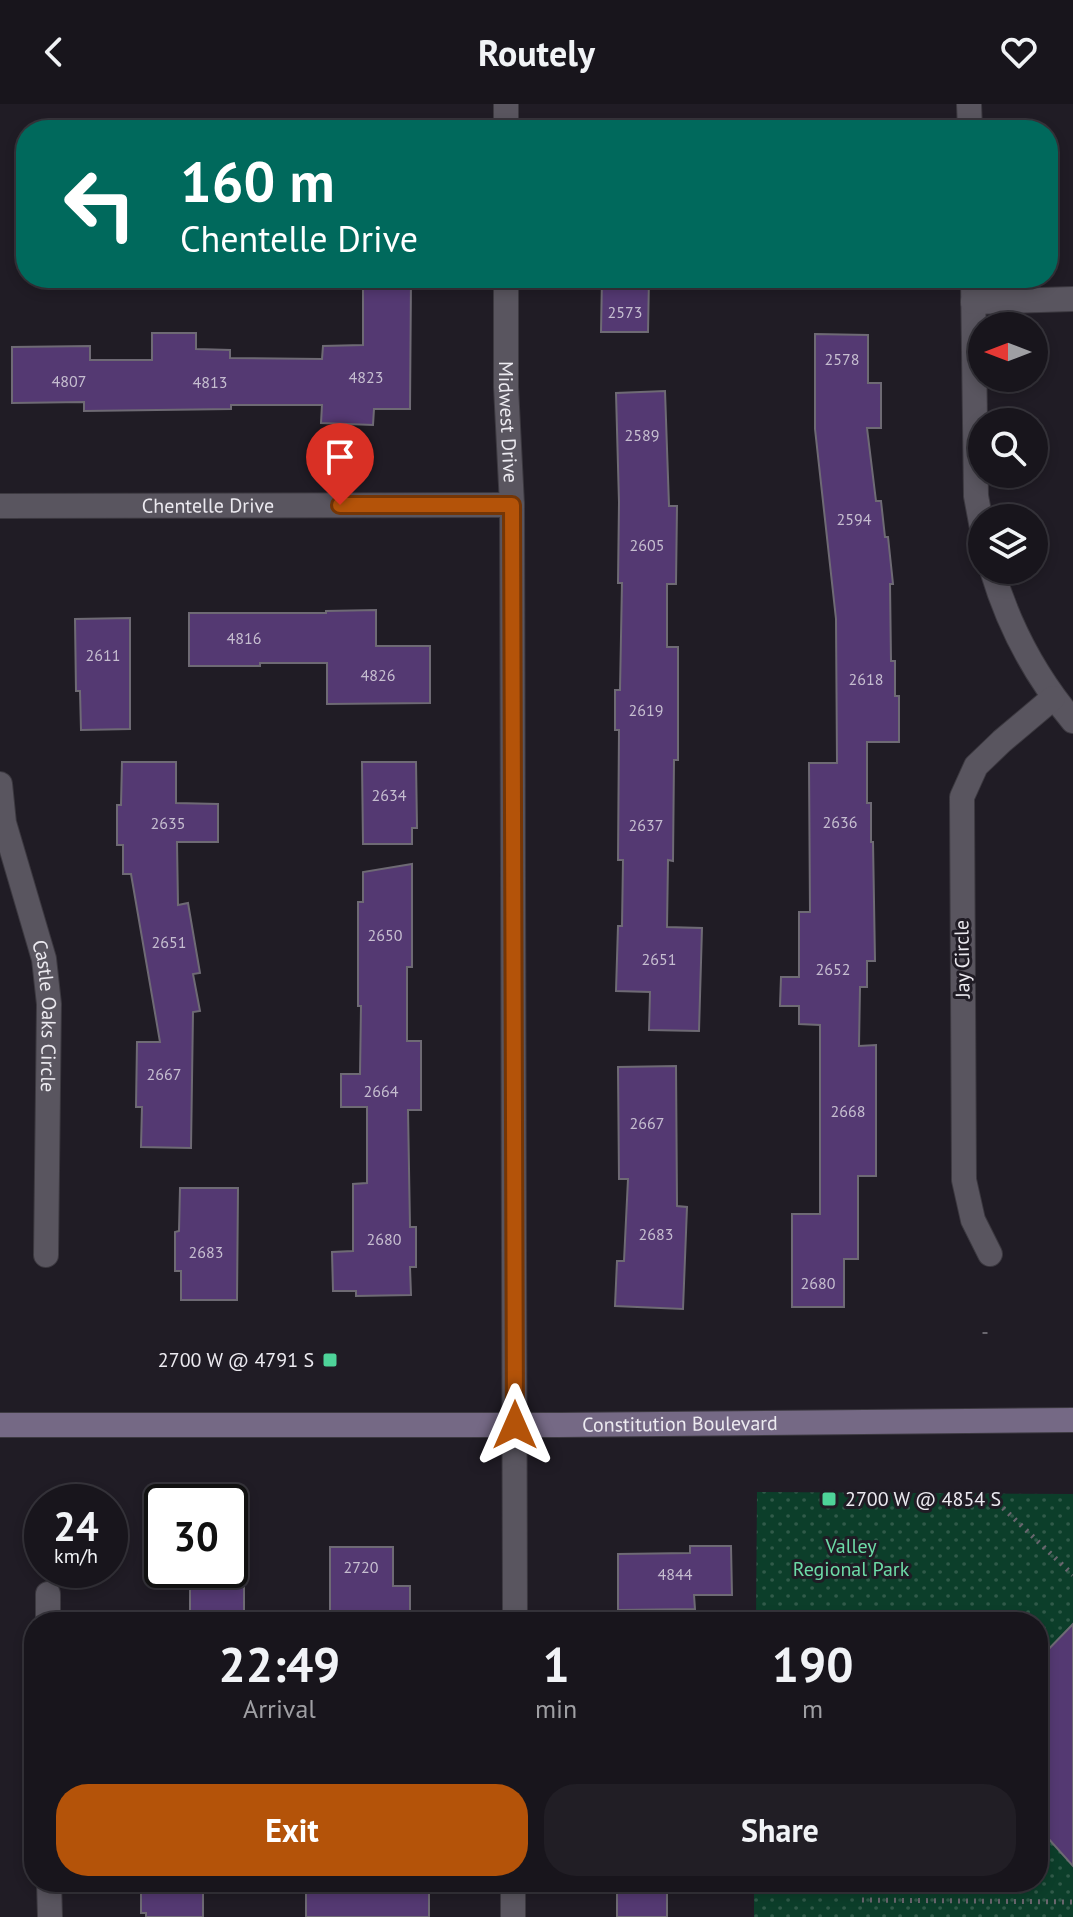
<!DOCTYPE html>
<style>
:root{--surface:#18151c;--page:#211e25;--text:#f1f3f6;--muted:#9f9fa3;--line:#36343b;--accent:#b45309}
body{margin:0;font-family:"PT Sans",sans-serif;background:var(--page);color:var(--text);height:100vh;display:flex;flex-direction:column;font-size:30px;white-space:nowrap}
*{box-sizing:border-box;margin:0}
p{font-size:26px;color:var(--muted)}
.icon{flex:none;width:44px;height:44px;fill:none;stroke:currentColor;stroke-width:2;stroke-linecap:round;stroke-linejoin:round}
.map{position:relative;flex:1;overflow:hidden}
.panel{position:absolute;left:24px;top:1508px;width:1024px;height:280px;display:flex;flex-direction:column;background:var(--surface);border-radius:32px;box-shadow:0 4px 12px #0003,0 0 0 2px var(--line)}
.panel>*{flex:none}
.hud{position:absolute;left:16px;top:16px;width:1042px;height:168px;border-radius:32px;box-shadow:0 4px 12px #0003,0 0 0 2px var(--line);background:#00695c;color:#fff;overflow:hidden}
.needle{width:52px;rotate:270deg}
.tools{position:absolute;left:968px;top:208px;display:grid;gap:16px}
.tools a{display:grid;place-items:center;width:80px;height:80px;border-radius:50%;background:var(--surface);box-shadow:0 4px 12px #0003,0 0 0 2px var(--line);font-size:40px}
.speed{position:absolute;left:24px;top:1380px;display:flex;gap:16px;font-size:40px;font-weight:700;text-align:center}
.speed>*{display:grid;place-content:center;width:104px;height:104px;border-radius:50%;background:var(--surface);box-shadow:0 4px 12px #0003,0 0 0 2px var(--line);line-height:1}
.speed small{font-size:20px;font-weight:400}
.speed .limit{border:4px solid #111;border-radius:12px;background:#fff;color:#111}
.pin{position:absolute;display:grid;place-items:center;width:68px;height:68px;color:#fff;margin:-82px -34px;border-radius:50% 50% 50% 0;rotate:-45deg;box-shadow:0 0 8px #0007}
.pin .icon{rotate:45deg}
.me{position:absolute;width:88px;margin:-44px;rotate:0deg;stroke-linejoin:round;filter:drop-shadow(0 0 6px #0008)}
.turn{display:flex;align-items:center;gap:28px;height:168px;padding:0 32px;font-size:36px}
.turn .icon{width:104px;height:104px;stroke-width:2.5}
.turn b{display:block;font-size:56px;line-height:68px}
.eta{display:flex;justify-content:space-evenly;align-items:center;height:136px;text-align:center}
.eta b{font-size:48px;font-weight:600;line-height:56px}
.primary-button{display:flex;gap:16px;margin-top:auto;padding:16px 32px}
.primary-button a{flex:1;height:92px;border-radius:32px;background:var(--accent);color:#fff;font-size:32px;font-weight:600;line-height:92px;text-align:center}
.primary-button a+a{background:var(--page);color:var(--text)}
header{display:flex;justify-content:space-between;align-items:center;height:104px;padding:0 32px;background:var(--surface);font-size:36px;font-weight:600}
.map>svg:first-child{display:block}
.park{fill:url(#park-dots)}
.building{fill:#543972;stroke:#6e6a74;stroke-width:2}
.lines{fill:none;stroke-linecap:round;stroke-linejoin:round}
.street-casing{stroke:#3c3940;stroke-width:26}
.secondary-casing{stroke:#3c3940;stroke-width:26}
.path{stroke:#69666e;stroke-width:5;stroke-dasharray:2 6;stroke-linecap:butt}
.street{stroke:#59555f;stroke-width:24}
.secondary{stroke:#756985;stroke-width:24}
.route-casing{stroke:#753606;stroke-width:20}
.route{stroke:#b45309;stroke-width:14}
.poi-dot{fill:#4ed399;stroke:#201c25;stroke-width:3}
.labels{text-anchor:middle;dominant-baseline:central;stroke-width:6;stroke-linejoin:round;paint-order:stroke}
.number-label{font-size:16px;fill:#c6bed0}
.street-label{font-size:20px;fill:#eceaf0;stroke:#201c25}
.poi-label{font-size:20px;fill:#eceaf0;stroke:#201c25;text-anchor:end}
.park-label{font-size:20px;fill:#6ddba7;stroke:#201c25}
</style>
<header><svg class="icon" aria-label="back" viewBox="0 0 24 24"><path d="M15 5l-7 7 7 7"/></svg>Routely<svg class="icon" aria-label="heart" viewBox="0 0 24 24"><path d="M12 20l-8-8c-3-5 5-10 8-4 3-6 11-1 8 4z"/></svg></header>
<div class="map">
<svg width="1073" height="1813" viewBox="0 0 1073 1813">
<defs>
<pattern id="park-dots" width="8" height="8" patternUnits="userSpaceOnUse" patternTransform="scale(2)"><rect width="8" height="8" fill="#0c3e2a"/><path d="M2 2h.1M6 6h.1" fill="none" stroke="#305a49" stroke-width="1.8" stroke-linecap="round"/></pattern>
</defs>
<rect width="100%" height="100%" fill="#201c25"/>
<polygon class="park" points="757,1388 1073,1390 1073,1813 754,1813 754,1778 1038,1778 1038,1518 756,1518"/>
<g class="building">
<polygon points="363,174 411,174 410,305 374,305 373,321 321,319 322,301 231,301 231,305 84,307 84,298 12,299 12,243 90,242 90,256 152,256 152,229 196,229 196,245 230,246 230,254 322,255 323,242 363,241"/>
<polygon points="602,174 649,174 648,228 601,228"/>
<polygon points="815,230 868,231 868,279 881,279 881,324 867,324 876,397 881,397 885,433 888,433 893,480 890,480 891,557 895,557 895,592 899,592 899,638 867,638 867,699 871,699 871,738 873,738 875,857 867,857 867,883 860,883 859,942 876,941 876,1072 858,1072 858,1155 844,1155 844,1203 792,1203 792,1110 820,1110 820,921 799,920 799,902 780,902 781,873 799,873 799,808 810,808 809,659 837,659 836,515 815,325"/>
<polygon points="665,287 669,402 677,402 676,480 667,480 667,543 678,543 678,656 674,656 673,757 668,756 667,823 702,824 699,927 649,926 650,888 616,887 618,822 622,822 623,756 618,756 619,626 615,626 615,586 620,586 622,479 618,479 619,398 616,289"/>
<polygon points="376,506 376,542 430,542 430,599 327,600 327,559 260,559 260,562 189,562 189,509 326,509 326,507"/>
<polygon points="130,514 130,625 81,626 80,587 76,587 75,515"/>
<polygon points="122,658 176,658 176,699 218,700 218,738 177,738 178,801 188,799 200,869 193,870 200,907 193,908 191,1044 141,1043 142,1003 136,1003 137,938 160,938 131,770 123,770 123,741 117,741 117,701 121,701"/>
<polygon points="362,658 416,658 417,724 412,724 412,740 363,740"/>
<polygon points="412,760 412,863 407,863 407,937 421,937 421,1006 408,1006 410,1123 416,1123 416,1163 410,1163 411,1191 356,1192 356,1187 333,1187 332,1148 353,1147 353,1080 367,1079 367,1003 341,1003 341,970 360,970 361,902 358,902 358,798 363,798 363,768"/>
<polygon points="676,962 677,1102 687,1103 683,1205 615,1202 617,1157 624,1157 628,1075 619,1075 618,963"/>
<polygon points="180,1084 238,1084 237,1196 181,1196 181,1167 175,1167 175,1128 179,1127"/>
<polygon points="690,1442 731,1442 732,1491 694,1491 695,1505 618,1506 618,1450 690,1449"/>
<polygon points="330,1443 393,1443 393,1482 410,1482 410,1518 330,1518"/>
<rect x="190" y="1466" width="54" height="52"/>
<polygon points="1073,1520 1073,1762 1038,1723 1038,1556"/>
<polygon points="141,1778 203,1778 203,1813 146,1813 146,1809 141,1809"/>
<rect x="306" y="1778" width="123" height="35"/>
<rect x="617" y="1778" width="50" height="35"/>
</g>
<g class="lines">
<g class="street-casing">
<g id="street">
<polyline points="506,0 506,26"/>
<polyline points="969,0 970,26"/>
<path id="s1" d="M506 174V283L512 401 515 1518"/>
<polyline points="973,174 976,392 982,424"/>
<polyline points="973,198 1073,195"/>
<path id="s2" d="M0 402 512 401"/>
<path d="M992 466C1009 523 1034 571 1073 617"/>
<path id="s3" d="M0 680 4 719 44 855 49 900 46 1151"/>
<polyline points="990,1150 973,1116 964,1076 962,693 976,662 1002,637 1053,594"/>
<polyline points="48,1490 48,1518"/>
<polyline points="49,1778 50,1813"/>
<polyline points="513,1813 513,1778"/>
</g>
</g>
<g class="secondary-casing">
<g id="secondary">
<path id="s4" d="M0 1321H560L1073 1316"/>
</g>
</g>
<g class="path">
<polyline points="985,1228 985,1236"/>
<polyline points="1003,1404 1073,1471"/>
<polyline points="862,1796 1073,1798"/>
</g>
<use href="#street" class="street"/>
<use href="#secondary" class="secondary"/>
</g>
<g class="lines">
<g class="route-casing">
<polyline id="route" points="340,401 512,401 515,1321"/>
</g>
<use href="#route" class="route"/>
</g>
<g class="poi-dot">
<rect x="322" y="1248" width="16" height="16" rx="4"/>
<rect x="821" y="1387" width="16" height="16" rx="4"/>
</g>
<g class="labels">
<g class="number-label">
<text x="625" y="208">2573</text>
<text x="842" y="255">2578</text>
<text x="366" y="273">4823</text>
<text x="69" y="277">4807</text>
<text x="210" y="278">4813</text>
<text x="642" y="331">2589</text>
<text x="854" y="415">2594</text>
<text x="647" y="441">2605</text>
<text x="244" y="534">4816</text>
<text x="103" y="551">2611</text>
<text x="378" y="571">4826</text>
<text x="866" y="575">2618</text>
<text x="646" y="606">2619</text>
<text x="389" y="691">2634</text>
<text x="840" y="718">2636</text>
<text x="168" y="719">2635</text>
<text x="646" y="721">2637</text>
<text x="385" y="831">2650</text>
<text x="169" y="838">2651</text>
<text x="659" y="855">2651</text>
<text x="833" y="865">2652</text>
<text x="164" y="970">2667</text>
<text x="381" y="987">2664</text>
<text x="848" y="1007">2668</text>
<text x="647" y="1019">2667</text>
<text x="656" y="1130">2683</text>
<text x="384" y="1135">2680</text>
<text x="206" y="1148">2683</text>
<text x="818" y="1179">2680</text>
<text x="361" y="1463">2720</text>
<text x="675" y="1470">4844</text>
</g>
<g class="street-label">
<text stroke="none"><textPath href="#s1" startOffset="144">Midwest Drive</textPath></text>
<text stroke="none"><textPath href="#s2" startOffset="208">Chentelle Drive</textPath></text>
<text transform="translate(962 855) rotate(-91)">Jay Circle</text>
<text stroke="none"><textPath href="#s3" startOffset="238">Castle Oaks Circle</textPath></text>
<text stroke="none"><textPath href="#s4" startOffset="680">Constitution Boulevard</textPath></text>
</g>
<g class="poi-label">
<text x="314" y="1256">2700 W @ 4791 S</text>
<text x="845" y="1395" text-anchor="start">2700 W @ 4854 S</text>
</g>
<g class="park-label">
<text x="851" y="1442">Valley<tspan x="851" dy="23">Regional Park</tspan></text>
</g>
</g>
</svg>
<div class="tools">
<a><svg class="needle" viewBox="-14 -14 28 28"><path d="M0-13l5 13h-10z" fill="#e53935"/><path d="M0 13l5-13h-10z" fill="#9f9fa3"/></svg></a>
<a><svg class="icon" aria-label="search" viewBox="0 0 24 24"><circle cx="10" cy="10" r="6"/><path d="M15 15l6 6"/></svg></a>
<a><svg class="icon" aria-label="layers" viewBox="0 0 24 24"><path d="M12 4l9 5-9 5-9-5zM3 14l9 5 9-5"/></svg></a>
</div>
<div class="speed"><div>24<small>km/h</small></div><div class="limit">30</div></div>
<div class="pin" style="left:340px;top:401px;background:#d93025"><svg class="icon" aria-label="arrive" viewBox="0 0 24 24"><path d="M6 21V4h12l-3 4 3 4H6"/></svg></div>
<svg class="me" style="left:515px;top:1321px" viewBox="-20 -20 40 40"><path d="M0-17L14 15 0 8-14 15z" fill="#b45309" stroke="#fff" stroke-width="4"/></svg>
<div class="hud">
<div class="turn"><svg class="icon" aria-label="left" viewBox="0 0 24 24"><path d="M17 20v-9H6M10 6l-5 5 5 5"/></svg><div><b>160 m</b>Chentelle Drive</div></div>
</div>
<section class="panel">
<div class="eta">
<div><b>22:49</b><p>Arrival</p></div>
<div><b>1</b><p>min</p></div>
<div><b>190</b><p>m</p></div>
</div>
<div class="primary-button"><a>Exit</a><a>Share</a></div>
</section>
</div>
